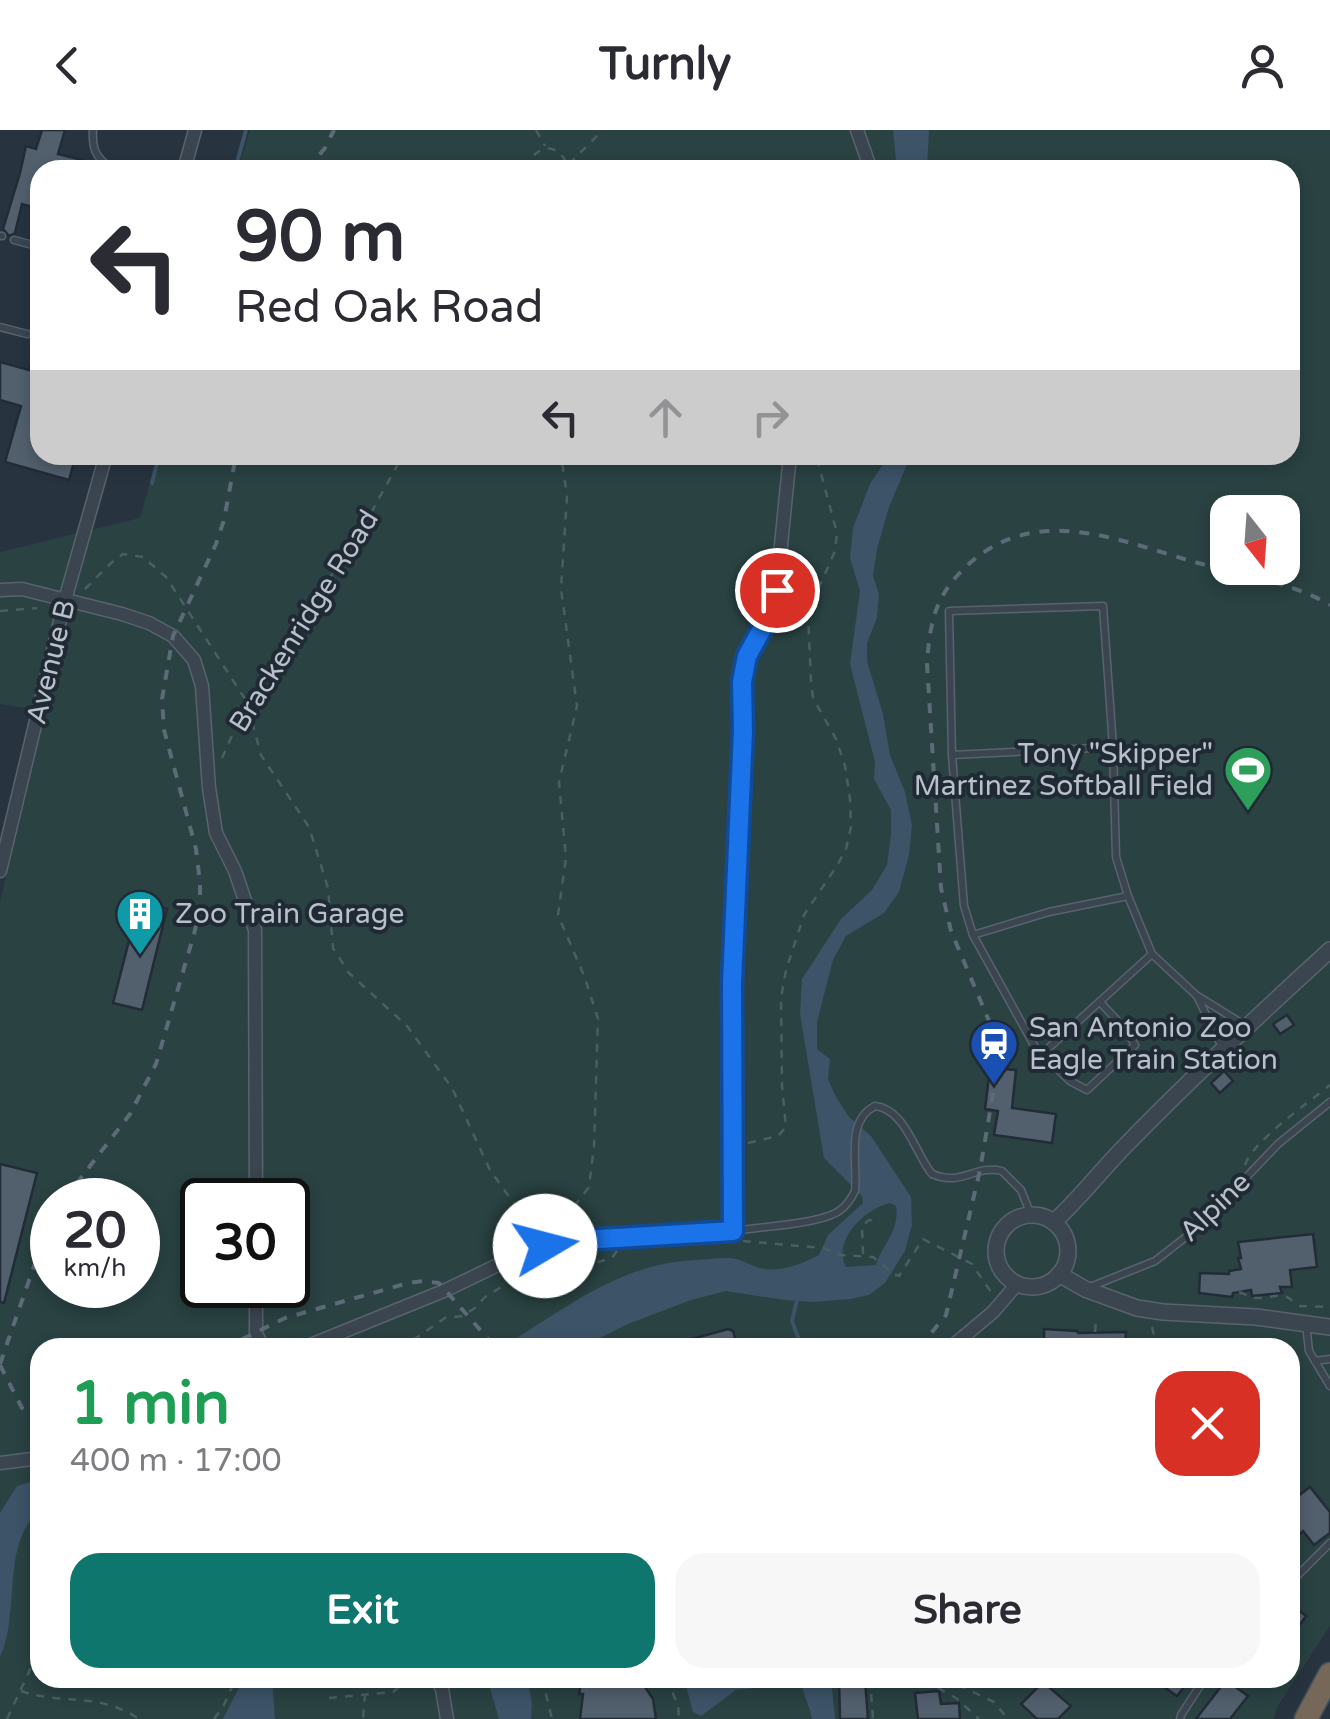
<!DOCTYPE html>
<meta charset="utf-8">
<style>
:root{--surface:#fff;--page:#f7f7f7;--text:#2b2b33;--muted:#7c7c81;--accent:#0f766e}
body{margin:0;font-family:"Varela Round",sans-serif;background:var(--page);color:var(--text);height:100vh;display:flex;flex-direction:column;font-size:38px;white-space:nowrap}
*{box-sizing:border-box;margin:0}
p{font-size:32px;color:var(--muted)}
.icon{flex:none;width:55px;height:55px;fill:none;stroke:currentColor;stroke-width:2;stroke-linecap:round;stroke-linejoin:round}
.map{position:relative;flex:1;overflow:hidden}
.drawer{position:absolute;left:30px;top:1208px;width:1270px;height:350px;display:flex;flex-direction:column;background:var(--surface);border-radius:30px;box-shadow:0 5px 15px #0003}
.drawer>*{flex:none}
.banner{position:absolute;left:30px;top:30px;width:1270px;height:305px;border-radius:30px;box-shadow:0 5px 15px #0003;background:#fff;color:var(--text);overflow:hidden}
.needle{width:65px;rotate:163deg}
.controls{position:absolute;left:1210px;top:365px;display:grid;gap:20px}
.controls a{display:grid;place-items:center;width:90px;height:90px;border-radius:20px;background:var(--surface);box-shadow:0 5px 15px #0003;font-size:50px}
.speed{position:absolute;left:30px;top:1048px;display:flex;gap:20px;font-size:50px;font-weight:700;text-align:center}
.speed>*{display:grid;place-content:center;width:130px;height:130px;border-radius:50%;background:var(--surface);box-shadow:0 5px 15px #0003;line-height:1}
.speed small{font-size:25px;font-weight:400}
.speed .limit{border:5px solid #111;border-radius:15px;background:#fff;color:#111}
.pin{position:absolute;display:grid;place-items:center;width:85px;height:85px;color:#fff;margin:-42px;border:5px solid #fff;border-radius:50%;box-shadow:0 2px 10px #0007}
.me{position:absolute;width:110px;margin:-55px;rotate:82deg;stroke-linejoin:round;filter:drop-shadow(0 0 8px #0008)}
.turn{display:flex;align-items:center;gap:35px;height:210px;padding:0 40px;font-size:45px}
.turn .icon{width:130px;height:130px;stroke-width:2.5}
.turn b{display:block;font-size:70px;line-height:85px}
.lanes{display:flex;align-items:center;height:95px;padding:0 40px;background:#0003;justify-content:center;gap:50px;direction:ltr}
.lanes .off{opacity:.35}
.round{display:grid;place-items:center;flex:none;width:105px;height:105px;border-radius:30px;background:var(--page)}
.summary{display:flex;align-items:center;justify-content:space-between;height:170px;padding:0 40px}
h1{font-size:60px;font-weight:700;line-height:75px;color:#1e9e55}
.primary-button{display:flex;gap:20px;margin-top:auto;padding:20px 40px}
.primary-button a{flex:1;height:115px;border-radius:30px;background:var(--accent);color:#fff;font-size:40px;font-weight:700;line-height:115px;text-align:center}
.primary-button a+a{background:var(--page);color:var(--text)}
header{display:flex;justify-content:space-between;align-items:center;height:130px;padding:0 40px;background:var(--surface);font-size:45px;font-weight:700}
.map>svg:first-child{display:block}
.green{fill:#2a4242;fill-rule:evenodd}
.water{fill:#3d5368;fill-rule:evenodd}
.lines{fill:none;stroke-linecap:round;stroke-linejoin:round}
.stream{stroke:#3d5368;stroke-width:4}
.building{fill:#525f6d;stroke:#222c37;stroke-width:2.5}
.service-casing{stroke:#59636d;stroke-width:9}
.minor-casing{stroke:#59636d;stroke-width:15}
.tertiary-casing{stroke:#59636d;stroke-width:18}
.motorway-casing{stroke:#46505a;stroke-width:25}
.path{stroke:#495f60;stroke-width:2.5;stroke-dasharray:8 8;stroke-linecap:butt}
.service{stroke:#3b4550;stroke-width:6}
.minor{stroke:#3b4550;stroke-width:12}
.tertiary{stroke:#3b4550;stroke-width:15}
.motorway{stroke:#766858;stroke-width:22}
.rail{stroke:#5d6a77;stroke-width:4;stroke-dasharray:10 10;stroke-linecap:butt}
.route-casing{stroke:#114b97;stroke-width:25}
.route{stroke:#1a73e8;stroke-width:18}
.labels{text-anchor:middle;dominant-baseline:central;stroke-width:8;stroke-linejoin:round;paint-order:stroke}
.street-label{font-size:28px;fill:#b8c0ca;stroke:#202a35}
.poi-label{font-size:28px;fill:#b8c0ca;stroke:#202a35;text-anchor:start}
</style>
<header><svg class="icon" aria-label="back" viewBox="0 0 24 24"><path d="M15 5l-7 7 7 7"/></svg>Turnly<svg class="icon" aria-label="person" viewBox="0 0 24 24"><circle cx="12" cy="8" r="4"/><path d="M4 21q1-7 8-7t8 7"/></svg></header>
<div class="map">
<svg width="1330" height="1589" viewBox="0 0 1330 1589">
<rect width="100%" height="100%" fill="#273440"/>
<path class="green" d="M250 0H1330V1496L1277 1577 1274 1589H0V772L44 581 0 574V422L140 388 158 325H1290V40H238ZM1228 382H1282V438H1228ZM52 1070H138V1155H52ZM202 1070H288V1155H202ZM40 1218H1290V1548H40Z"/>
<g class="water">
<polygon points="893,0 929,0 927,40 897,40"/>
<path d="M889 325H911L889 377 877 419 873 446 879 464 877 488 867 513V531L883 584 890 625 905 662 912 695 909 725 899 762 884 783 846 806 833 830 817 892V919L830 929 828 949 836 967 849 987 871 1006 911 1067 912 1095 905 1121 885 1153 869 1165 851 1169 813 1172 784 1170 726 1161 691 1170 628 1194 582 1217 501 1218C558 1183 616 1137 683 1131 698 1130 715 1128 730 1128 741 1129 749 1135 760 1138 779 1143 802 1134 819 1125L828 1105 863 1073 862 1066 824 1028 800 884 802 849 841 789 872 760 887 735 891 704V680L874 649 875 632 850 534 860 461 850 428 853 398 870 354ZM890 1073 896 1076C900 1101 883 1113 876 1135L846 1137C832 1111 864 1079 890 1073Z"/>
<path d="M34 1351H40V1380C0 1414 21 1482 0 1527V1383L17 1356Z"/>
<polygon points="244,1548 272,1548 275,1589 223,1589"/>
<polygon points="487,1548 527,1548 532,1573 531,1589 499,1589"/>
<polygon points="685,1548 778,1548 767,1557 736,1560 701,1586 693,1582 685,1552"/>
<path d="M803 1548H831L835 1589H812C810 1574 800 1562 803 1548Z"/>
</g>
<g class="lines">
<g class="stream">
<polyline points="235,40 246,0"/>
<polyline points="152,353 159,325"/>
<polyline points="797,1170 792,1191 802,1218"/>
</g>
</g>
<g class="building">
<polygon points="42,0 65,0 58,24 95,33 102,40 40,40 40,79 22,74 15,103 9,106 3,99 20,43 26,16 36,19"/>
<polygon points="37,211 40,212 40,325 76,325 69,350 5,332 21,276 0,270 0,232 29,240"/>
<polygon points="139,772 167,779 142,880 113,873"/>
<polygon points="1287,885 1294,895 1280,904 1273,894"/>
<polygon points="990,938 1016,940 1012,978 1056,984 1052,1013 994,1005 998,981 985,979"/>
<polygon points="1224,941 1233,951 1220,963 1211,953"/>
<polygon points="0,1034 37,1043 4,1173 0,1172"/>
<polygon points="1313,1104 1317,1137 1290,1140 1292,1157 1280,1157 1282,1163 1252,1166 1251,1160 1233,1163 1232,1167 1199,1163 1200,1143 1229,1144 1229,1141 1241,1139 1238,1128 1241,1128 1238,1112"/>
<polygon points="728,1199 733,1201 738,1218 675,1218 674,1214"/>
<polygon points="1044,1199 1077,1201 1078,1203 1126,1202 1125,1218 1044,1218"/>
<polygon points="1310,1357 1330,1382 1330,1403 1314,1415 1303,1401 1295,1408 1290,1401 1290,1372"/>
<polygon points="1290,1474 1306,1486 1299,1496 1290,1489"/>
<polygon points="1151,1548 1191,1548 1177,1566"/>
<polygon points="839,1549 865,1550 868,1589 840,1589"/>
<polygon points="586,1550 643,1554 653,1569 656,1589 580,1589 583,1564 579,1564 581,1553 584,1554"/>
<polygon points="1226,1550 1248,1566 1230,1589 1196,1589"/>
<polygon points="1043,1552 1071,1576 1058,1589 1037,1589 1021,1574"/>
<polygon points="939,1561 941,1574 959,1573 960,1589 918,1589 915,1563"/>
</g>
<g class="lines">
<g class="service-casing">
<g id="service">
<path d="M93 0C92 18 95 27 110 37V40"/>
<polyline points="110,37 121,40"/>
<polyline points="0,106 2,106"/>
<polyline points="14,110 40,117"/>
<polyline points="0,197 27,204"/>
<polyline points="952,625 949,481 1103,476 1113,617"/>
<polyline points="973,805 964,776 952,625 1113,617 1116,727 1128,766"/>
<polyline points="1152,824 1042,924 1035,917 973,805 1049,782 1128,766 1152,824 1196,865 1246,896"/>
<polyline points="1197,866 1222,917"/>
<polyline points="1042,924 1070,951 1087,960 1135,915 1126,900 1100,872"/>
<path d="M733 1101C759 1097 820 1094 839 1081 847 1076 851 1069 855 1061 858 1033 845 991 875 976 905 979 915 1023 932 1044 963 1057 975 1034 1002 1041L1021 1060 1031 1085"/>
<polyline points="1090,1157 1155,1131 1200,1096 1278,1014 1330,972"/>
<polyline points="1306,1194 1309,1221 1330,1256"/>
<polyline points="1315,1231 1330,1229"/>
<polyline points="1290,1453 1330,1413"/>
<polyline points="1180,1589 1181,1585 1205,1548"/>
</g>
</g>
<g class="minor-casing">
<g id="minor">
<polyline points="857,0 871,40"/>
<polyline points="184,40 195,0"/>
<polyline points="0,460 22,459 122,484 149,493 173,506 194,530 202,556 209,658 216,703 235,741 255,800 256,1070"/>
<polyline points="0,741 65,470 106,325"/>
<polyline points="256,1155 256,1203 263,1218"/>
<polyline points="303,1218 446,1160 504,1132 545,1117 583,1110 733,1101 733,853 743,552 747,526 775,475 790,325"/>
<polyline points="950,1218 993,1182 1018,1153"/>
<polyline points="0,1333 40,1328"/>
<polyline points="436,1548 442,1559 447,1589"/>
</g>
</g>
<g class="tertiary-casing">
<g id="tertiary">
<circle cx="1032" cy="1121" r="36"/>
<path d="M1054 1092C1081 1067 1103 1038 1128 1013 1193 946 1261 883 1330 820"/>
<polyline points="1059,1144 1085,1159 1137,1178 1163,1182 1256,1187 1330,1197"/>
</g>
</g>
<g class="motorway-casing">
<polyline id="motorway" points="1306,1589 1330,1544"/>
</g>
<g class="path">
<polyline points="536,0 545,16"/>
<polyline points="569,34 603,0"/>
<path d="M527 40C533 12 563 11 568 40"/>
<polyline points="85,459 111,433 123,424 143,427 166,447 247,572 261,625 309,697 328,758 333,818 349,843 407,896 452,958 490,1040 536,1104"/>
<polyline points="0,481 37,478"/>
<polyline points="222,628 247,572 361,401 403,325"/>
<polyline points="748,1013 778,1006 786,997 782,956 781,868 786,840 804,785 838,734 846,719 851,697 850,669 845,636 836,609 813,568 811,552 808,483 835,421 837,403 816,325"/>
<path d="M1245 1035C1253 1011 1308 973 1330 955"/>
<polyline points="555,1102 589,1057 594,1016 598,889 585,848 558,785 566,728 559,652 577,576 561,459 567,366 561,325"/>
<polyline points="743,1111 823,1118 841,1125 873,1127 894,1144 899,1146 923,1109 972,1134 993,1165"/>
<polyline points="863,1124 862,1096 869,1090 880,1091"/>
<path d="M1239 1162C1245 1164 1249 1167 1255 1168 1273 1169 1285 1158 1296 1176"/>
<polyline points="1299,1176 1330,1177"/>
<polyline points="382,1218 416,1208 445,1188 462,1186 475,1178 485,1167 527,1141 539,1137 568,1141 612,1128 617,1121"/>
<polyline points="1094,1218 1096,1189"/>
<polyline points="1148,1218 1155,1209 1152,1197"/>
<path d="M40 1391C32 1403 33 1411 40 1423"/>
<polyline points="361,1548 365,1565 363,1589"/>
<polyline points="542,1548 552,1589"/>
<polyline points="666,1548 678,1575 679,1589"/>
<polyline points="870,1548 873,1589"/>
<polyline points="926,1548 929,1553 956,1568 979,1589"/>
<polyline points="944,1548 994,1572 1008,1589"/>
<path d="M21 1561C61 1575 100 1562 139 1589"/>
<polyline points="329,1568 393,1562 400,1556 401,1548"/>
<polyline points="7,1589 29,1542 40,1505"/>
<polyline points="214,1589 223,1577 236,1548"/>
</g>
<use href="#service" class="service"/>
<use href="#minor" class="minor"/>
<use href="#tertiary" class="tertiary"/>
<use href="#motorway" class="motorway"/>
<g class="rail">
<polyline points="307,40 325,18 334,0"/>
<polyline points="64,1070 130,984 156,934 194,804 200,779 200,753 196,719 164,600 162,569 173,506 216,414 224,390 236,325"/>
<polyline points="224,1218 285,1188 408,1153 423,1151 439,1153 496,1218"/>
<path d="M919 1218 946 1185 980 1040 997 940 992 898 951 801 941 758 927 534C930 489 936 463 971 432 1040 373 1122 412 1198 433 1239 444 1294 453 1330 475"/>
<polyline points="0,1234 34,1136 52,1093"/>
<polyline points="0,1235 22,1278 40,1287"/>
</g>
</g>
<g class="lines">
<g class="route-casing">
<polyline id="route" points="545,1116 583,1110 733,1101 732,853 743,601 742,552 747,526 768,488 775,475 777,460"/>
</g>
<use href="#route" class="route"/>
</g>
<defs>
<g id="stadium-pin" transform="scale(2.5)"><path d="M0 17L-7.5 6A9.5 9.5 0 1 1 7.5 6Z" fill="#2e9e5b" stroke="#202a35"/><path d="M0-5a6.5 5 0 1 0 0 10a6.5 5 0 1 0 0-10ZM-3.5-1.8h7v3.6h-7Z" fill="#fff"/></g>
<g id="building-pin" transform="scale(2.5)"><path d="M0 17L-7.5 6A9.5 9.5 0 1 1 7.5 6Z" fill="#0f9aa8" stroke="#202a35"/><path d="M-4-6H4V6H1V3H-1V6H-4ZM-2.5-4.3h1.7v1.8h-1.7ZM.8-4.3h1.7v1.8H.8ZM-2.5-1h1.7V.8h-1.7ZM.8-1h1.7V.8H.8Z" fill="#fff"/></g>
<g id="station-pin" transform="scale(2.5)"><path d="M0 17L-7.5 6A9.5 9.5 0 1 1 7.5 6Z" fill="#1a4fb4" stroke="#202a35"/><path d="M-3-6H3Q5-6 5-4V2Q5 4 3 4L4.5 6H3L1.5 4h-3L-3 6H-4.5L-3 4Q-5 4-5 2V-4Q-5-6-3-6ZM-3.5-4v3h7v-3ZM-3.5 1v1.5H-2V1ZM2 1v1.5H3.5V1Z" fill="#fff"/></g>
</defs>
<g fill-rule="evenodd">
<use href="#stadium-pin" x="1248" y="640"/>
<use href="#building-pin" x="140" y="784"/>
<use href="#station-pin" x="994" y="914"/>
</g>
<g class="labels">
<g class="street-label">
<text transform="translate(304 491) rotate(-58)">Brackenridge Road</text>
<text transform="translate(51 532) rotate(-76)">Avenue B</text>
<text transform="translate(1215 1077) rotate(-44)">Alpine</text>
</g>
<g class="poi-label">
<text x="1213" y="624" text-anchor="end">Tony "Skipper"<tspan x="1213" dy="32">Martinez Softball Field</tspan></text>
<text x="175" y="784">Zoo Train Garage</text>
<text x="1029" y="898">San Antonio Zoo<tspan x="1029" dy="32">Eagle Train Station</tspan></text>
</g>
</g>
</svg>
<div class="controls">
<a><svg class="needle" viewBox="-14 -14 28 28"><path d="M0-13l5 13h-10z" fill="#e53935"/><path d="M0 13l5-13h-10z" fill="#7c7c81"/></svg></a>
</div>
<div class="speed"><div>20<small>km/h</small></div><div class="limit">30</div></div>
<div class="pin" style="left:777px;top:460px;background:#d93025"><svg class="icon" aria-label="arrive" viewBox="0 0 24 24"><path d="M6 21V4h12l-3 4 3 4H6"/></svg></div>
<svg class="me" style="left:545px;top:1116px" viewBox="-20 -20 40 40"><circle r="19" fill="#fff"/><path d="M0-13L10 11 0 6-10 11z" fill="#1a73e8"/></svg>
<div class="banner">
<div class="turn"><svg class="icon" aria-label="left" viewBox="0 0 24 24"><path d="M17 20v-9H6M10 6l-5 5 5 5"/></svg><div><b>90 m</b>Red Oak Road</div></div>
<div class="lanes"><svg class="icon" aria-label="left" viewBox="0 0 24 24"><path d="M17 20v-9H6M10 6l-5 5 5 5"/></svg><svg class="icon off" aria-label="ahead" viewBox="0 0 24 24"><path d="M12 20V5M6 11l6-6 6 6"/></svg><svg class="icon off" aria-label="right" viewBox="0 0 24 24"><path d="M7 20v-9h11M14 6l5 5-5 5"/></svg></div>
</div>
<section class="drawer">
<div class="summary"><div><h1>1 min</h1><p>400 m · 17:00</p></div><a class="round" style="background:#d93025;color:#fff"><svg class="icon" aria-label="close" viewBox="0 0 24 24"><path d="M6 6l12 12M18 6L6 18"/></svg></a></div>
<div class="primary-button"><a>Exit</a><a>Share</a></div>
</section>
</div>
